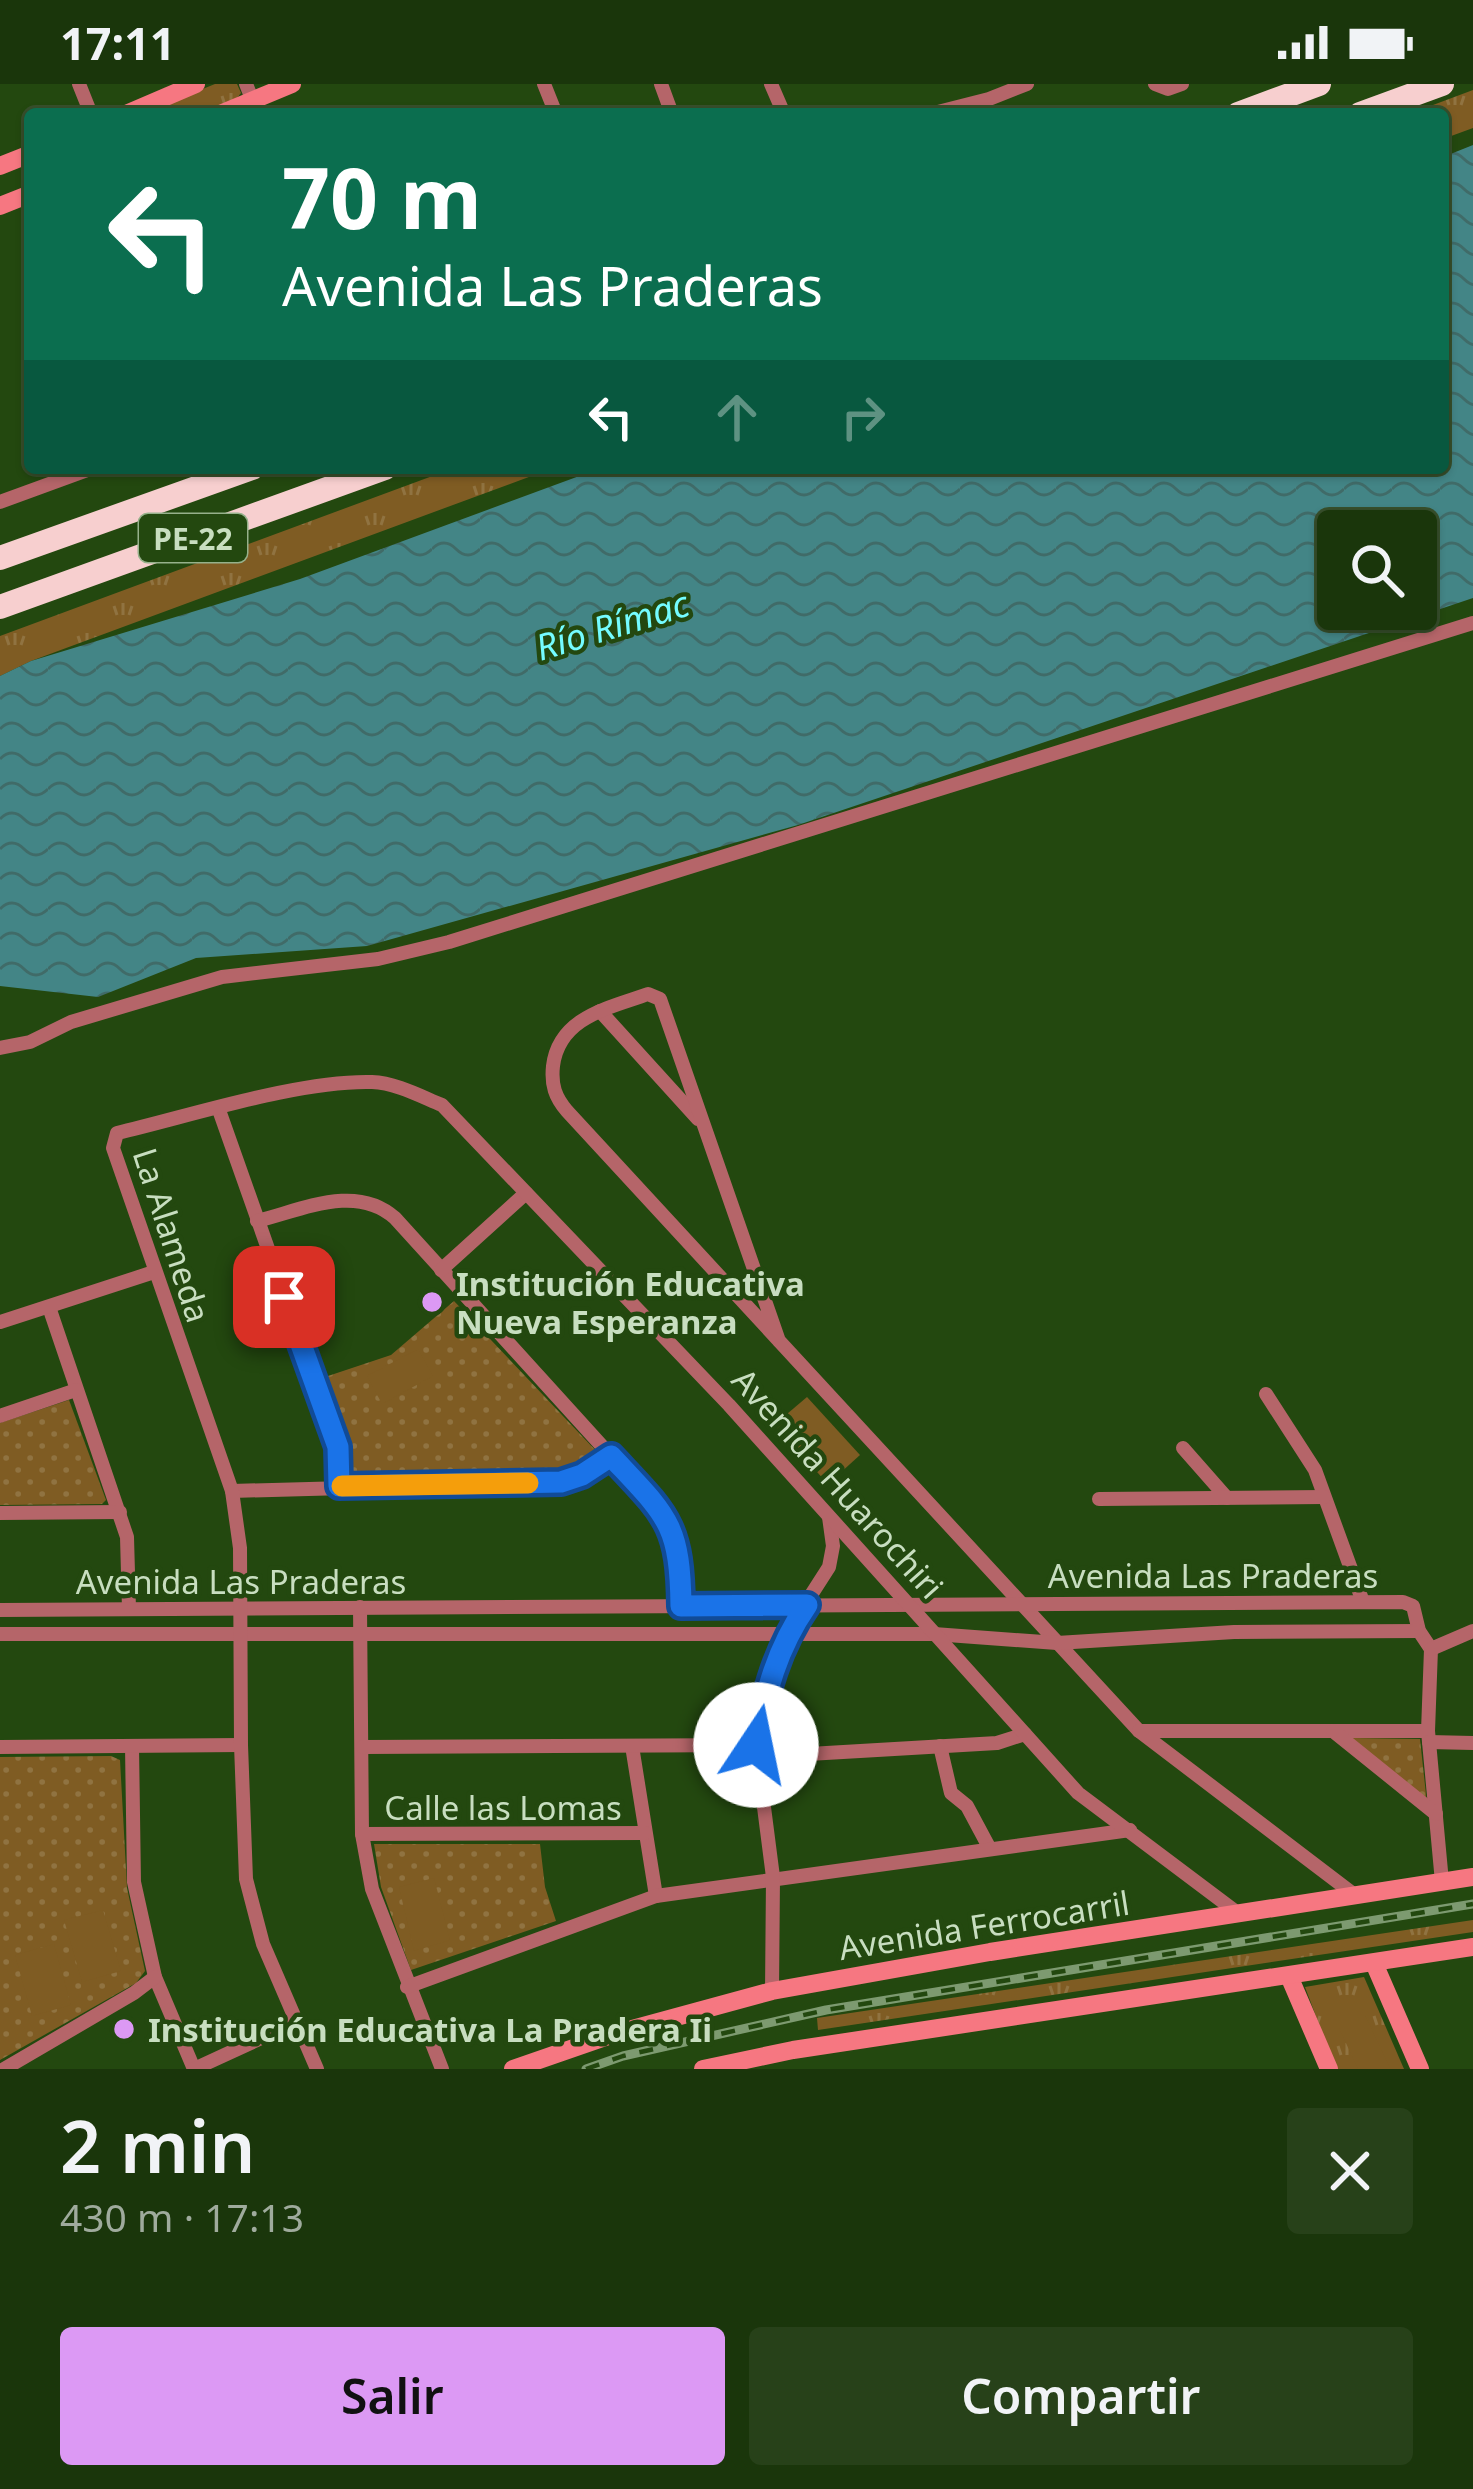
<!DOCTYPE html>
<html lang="es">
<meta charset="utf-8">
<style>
:root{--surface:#1a360b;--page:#274119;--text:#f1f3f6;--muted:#9fab9d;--line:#38502c;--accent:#dc99f4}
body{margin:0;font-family:"Noto Sans",sans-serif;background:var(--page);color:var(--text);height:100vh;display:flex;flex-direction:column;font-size:45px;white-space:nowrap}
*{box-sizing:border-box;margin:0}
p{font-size:39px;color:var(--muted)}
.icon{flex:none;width:66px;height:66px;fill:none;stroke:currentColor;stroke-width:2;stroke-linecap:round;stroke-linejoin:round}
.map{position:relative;height:1985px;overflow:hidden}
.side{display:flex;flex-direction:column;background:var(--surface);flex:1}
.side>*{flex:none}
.guide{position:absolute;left:24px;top:24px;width:1425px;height:366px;border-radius:12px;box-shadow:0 3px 9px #0004,0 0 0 3px var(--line);background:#0b6e4f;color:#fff;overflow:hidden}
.controls{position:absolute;left:1317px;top:426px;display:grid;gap:24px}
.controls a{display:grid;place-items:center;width:120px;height:120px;border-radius:12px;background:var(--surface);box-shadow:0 3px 9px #0004,0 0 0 3px var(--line);font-size:60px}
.pin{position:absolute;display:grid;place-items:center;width:102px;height:102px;color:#fff;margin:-51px;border-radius:24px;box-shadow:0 6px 18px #0006}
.me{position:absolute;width:132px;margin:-66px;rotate:11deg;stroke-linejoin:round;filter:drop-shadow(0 0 9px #0008)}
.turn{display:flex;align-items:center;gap:42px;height:252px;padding:0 60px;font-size:54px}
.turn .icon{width:156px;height:156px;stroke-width:2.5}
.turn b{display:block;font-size:84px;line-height:102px}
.lanes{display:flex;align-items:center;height:114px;padding:0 60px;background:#0003;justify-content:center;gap:60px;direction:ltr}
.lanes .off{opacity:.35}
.round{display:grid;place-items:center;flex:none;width:126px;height:126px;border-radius:12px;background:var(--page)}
.overview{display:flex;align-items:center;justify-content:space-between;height:204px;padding:0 60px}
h1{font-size:72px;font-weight:600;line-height:90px}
.button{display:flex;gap:24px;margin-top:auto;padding:24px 60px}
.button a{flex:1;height:138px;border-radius:12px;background:var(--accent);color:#111;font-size:48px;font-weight:600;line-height:138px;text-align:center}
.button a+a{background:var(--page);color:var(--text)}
.status{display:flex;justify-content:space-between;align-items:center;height:84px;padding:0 60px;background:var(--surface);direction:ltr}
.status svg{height:33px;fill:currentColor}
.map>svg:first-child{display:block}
.grass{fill:url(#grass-tufts)}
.park{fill:url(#park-dots)}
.garden{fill:#7f5c23}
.water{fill:url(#water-waves);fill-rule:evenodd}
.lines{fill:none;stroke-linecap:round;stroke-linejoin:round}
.street{stroke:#b56569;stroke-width:14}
.secondary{stroke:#f67781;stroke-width:18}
.highway{stroke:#f7cfcf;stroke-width:24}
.rail-casing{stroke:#7d9a70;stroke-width:9}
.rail{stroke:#23480f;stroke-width:4.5;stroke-dasharray:14;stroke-linecap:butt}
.route-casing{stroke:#114b97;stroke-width:30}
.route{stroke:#1a73e8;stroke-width:21}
.slow{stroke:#f59e0b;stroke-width:21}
.poi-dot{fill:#dc99f4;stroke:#23480f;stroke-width:4.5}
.labels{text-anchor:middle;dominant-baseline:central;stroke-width:9;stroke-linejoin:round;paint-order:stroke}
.shield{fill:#23480f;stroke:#96b18b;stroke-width:3}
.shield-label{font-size:30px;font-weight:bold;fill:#c8dec0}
.street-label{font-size:33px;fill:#c8dec0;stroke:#23480f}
.poi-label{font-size:33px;font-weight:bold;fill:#c8dec0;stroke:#23480f;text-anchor:start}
.water-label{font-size:36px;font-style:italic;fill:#74fcff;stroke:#23480f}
</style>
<div class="status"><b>17:11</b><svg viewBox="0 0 49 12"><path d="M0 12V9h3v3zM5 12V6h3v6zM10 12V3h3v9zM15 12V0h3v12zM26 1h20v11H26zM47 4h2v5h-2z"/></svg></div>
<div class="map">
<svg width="1473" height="1985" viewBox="0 0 1473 1985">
<defs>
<pattern id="grass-tufts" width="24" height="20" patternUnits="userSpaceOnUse" patternTransform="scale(3)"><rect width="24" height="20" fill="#7f5c23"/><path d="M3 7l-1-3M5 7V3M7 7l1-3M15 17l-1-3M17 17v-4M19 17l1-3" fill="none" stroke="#907341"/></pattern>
<pattern id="park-dots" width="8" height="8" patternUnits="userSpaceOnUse" patternTransform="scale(3)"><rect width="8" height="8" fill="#7f5c23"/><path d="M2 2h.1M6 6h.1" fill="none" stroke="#907341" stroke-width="1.8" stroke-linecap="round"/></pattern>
<pattern id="water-waves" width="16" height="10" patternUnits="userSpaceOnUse" patternTransform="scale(3)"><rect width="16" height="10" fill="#438586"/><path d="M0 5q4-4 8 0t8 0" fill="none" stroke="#406b68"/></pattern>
</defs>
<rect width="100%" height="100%" fill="#23480f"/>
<g class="grass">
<path d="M215 0H237L241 9C220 38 172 30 141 30Z"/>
<polygon points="1473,6 1473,44 1443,55 1443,30 1409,30"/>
<polygon points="454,384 553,384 31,577 0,592 0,552"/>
<polygon points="1473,1836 1473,1848 818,1946 817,1934"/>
<polygon points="1364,1893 1404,1985 1336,1985 1305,1903"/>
</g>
<g class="park">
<polygon points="454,1217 598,1369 578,1384 559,1391 349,1393 343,1356 322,1294 391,1271"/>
<polygon points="69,1316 106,1416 102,1420 0,1421 0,1339"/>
<polygon points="1352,1654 1420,1655 1427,1720"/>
<polygon points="111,1672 120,1676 127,1804 145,1887 136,1899 0,1976 0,1673"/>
<polygon points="374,1760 540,1760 545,1803 556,1837 411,1886 381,1803"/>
</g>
<g class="garden">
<polygon points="418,1265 433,1292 382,1320 367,1292"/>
<polygon points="807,1313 860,1371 828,1400 774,1341"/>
<polygon points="434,1794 450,1856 414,1867 399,1803"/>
<polygon points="103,1826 121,1887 82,1898 64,1836"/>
<polygon points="54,1860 71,1921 32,1932 15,1871"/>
<polygon points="1365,1931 1390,1984 1388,1985 1358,1985 1339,1944"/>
</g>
<path class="water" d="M1473 61V514L798 741 367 862 196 874 98 913 0 902V592L31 577 300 495 601 384H1443V73ZM1338 447H1416V525H1338Z"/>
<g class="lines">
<g class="street">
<polyline points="79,0 91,30"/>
<polyline points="246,0 258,30"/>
<polyline points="544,0 556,30"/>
<polyline points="661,0 672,30"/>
<polyline points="771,0 784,30"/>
<polyline points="1155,0 1168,5 1182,0"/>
<polyline points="930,30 989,15 1027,0"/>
<polyline points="0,418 93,384"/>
<polyline points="600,927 698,1035"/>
<polyline points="0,964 30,958 71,938 222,893 378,875 449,858 1473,539"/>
<polyline points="219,1026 338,1363 339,1402"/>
<path d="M257 1137C302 1126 356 1099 395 1134L650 1415C680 1454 680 1474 681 1523"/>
<polyline points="441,1186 526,1109"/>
<polyline points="49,1223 127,1453 129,1525"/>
<polyline points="0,1238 154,1188"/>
<path d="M779 1257 660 915 648 910C609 924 559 933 553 982 551 1001 555 1013 567 1027L1139 1647 1356 1812"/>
<polyline points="1266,1310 1315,1386 1363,1518"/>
<polyline points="0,1332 76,1306"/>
<polyline points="1183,1364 1227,1414"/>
<polyline points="232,1407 561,1398 582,1392 611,1372"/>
<polyline points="1099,1415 1324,1413"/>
<polyline points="0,1429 120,1428"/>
<polyline points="360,1523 362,1750 372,1805 442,1985"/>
<polyline points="0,1526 1403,1518 1413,1522 1419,1547 1431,1565 1428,1647 1442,1798"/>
<polyline points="0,1550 934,1550 1057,1559 1234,1548 1419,1547"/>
<polyline points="1431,1565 1473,1547"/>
<polyline points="1139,1647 1428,1647"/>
<polyline points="1333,1647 1436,1730"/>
<polyline points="1429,1658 1473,1659"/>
<polyline points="132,1662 134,1798 155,1893 194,1985"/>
<polyline points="632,1662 656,1812"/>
<polyline points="940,1662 951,1709 967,1722 990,1765"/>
<polyline points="0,1663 241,1661"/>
<polyline points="363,1663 756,1661"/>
<polyline points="757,1673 997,1659 1025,1650"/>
<polyline points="362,1750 645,1749"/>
<polyline points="407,1903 656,1812 1130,1746"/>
<polyline points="772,1907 773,1793 756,1661 765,1610 786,1550 829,1483 833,1462 829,1433"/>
<polyline points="4,1985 134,1909 155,1893"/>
<polyline points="194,1985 296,1938"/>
<path d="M317 1985 263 1860 246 1795 241 1661 240 1464 232 1407 113 1064 117 1049C190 1032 299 996 372 998 396 999 420 1012 442 1021L729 1321 1078 1709 1239 1830"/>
</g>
<g class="secondary">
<polyline points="126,30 196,0"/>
<polyline points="220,30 292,0"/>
<polyline points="0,82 30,70"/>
<polyline points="0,122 30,110"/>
<polyline points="1374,1879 1420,1985"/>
<polyline points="1289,1892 1329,1985"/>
<polyline points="513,1985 614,1950 772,1907 990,1868 1473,1793"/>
<polyline points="703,1985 793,1966 1473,1863"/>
</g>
<g class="highway">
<polyline points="1238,30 1319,0"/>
<polyline points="1360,30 1442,0"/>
<polyline points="0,474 252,384"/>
<polyline points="0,523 385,384"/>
</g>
<g class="rail-casing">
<polyline id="rail" points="586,1985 623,1972 826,1926 1473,1820"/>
</g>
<use href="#rail" class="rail"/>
</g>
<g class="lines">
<g class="route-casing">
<path id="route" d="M284 1213 338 1363 339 1402 561 1398 582 1391 611 1372C667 1432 680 1439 681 1522L807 1521C777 1564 765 1609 756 1661"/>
</g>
<use href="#route" class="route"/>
<polyline class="slow" points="342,1402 528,1399"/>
</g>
<g class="poi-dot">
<circle cx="432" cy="1218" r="12"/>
<circle cx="124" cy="1945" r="12"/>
</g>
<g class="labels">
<rect class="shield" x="139" y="430" width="108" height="48" rx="9"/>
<g class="shield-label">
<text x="193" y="454">PE-22</text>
</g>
<g class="street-label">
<text transform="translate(172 1151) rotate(72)">La Alameda</text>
<text transform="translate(838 1399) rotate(48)">Avenida Huarochiri</text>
<text x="1213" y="1491">Avenida Las Praderas</text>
<text x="241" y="1497">Avenida Las Praderas</text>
<text x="503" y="1723">Calle las Lomas</text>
<text transform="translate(984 1841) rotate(-9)">Avenida Ferrocarril</text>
</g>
<g class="poi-label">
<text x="456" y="1199">Institución Educativa<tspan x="456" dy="38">Nueva Esperanza</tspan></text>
<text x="148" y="1945">Institución Educativa La Pradera Ii</text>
</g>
<g class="water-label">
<text transform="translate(612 541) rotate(-17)">Río Rímac</text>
</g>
</g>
</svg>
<div class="controls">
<a><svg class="icon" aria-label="search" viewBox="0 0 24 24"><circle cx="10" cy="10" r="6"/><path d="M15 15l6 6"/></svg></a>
</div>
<div class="pin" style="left:284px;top:1213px;background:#d93025"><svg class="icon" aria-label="arrive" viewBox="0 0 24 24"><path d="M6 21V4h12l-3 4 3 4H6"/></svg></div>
<svg class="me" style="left:756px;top:1661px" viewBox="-20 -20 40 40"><circle r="19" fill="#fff"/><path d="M0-13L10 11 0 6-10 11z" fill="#1a73e8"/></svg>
<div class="guide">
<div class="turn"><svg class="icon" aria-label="left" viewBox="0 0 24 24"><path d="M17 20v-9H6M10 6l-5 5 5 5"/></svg><div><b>70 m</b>Avenida Las Praderas</div></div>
<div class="lanes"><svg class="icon" aria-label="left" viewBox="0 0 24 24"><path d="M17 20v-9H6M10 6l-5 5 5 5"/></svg><svg class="icon off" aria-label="ahead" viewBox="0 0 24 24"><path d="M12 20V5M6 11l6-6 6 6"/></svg><svg class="icon off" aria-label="right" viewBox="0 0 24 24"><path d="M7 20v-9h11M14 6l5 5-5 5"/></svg></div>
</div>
</div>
<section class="side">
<div class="overview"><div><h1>2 min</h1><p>430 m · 17:13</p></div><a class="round"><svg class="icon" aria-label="close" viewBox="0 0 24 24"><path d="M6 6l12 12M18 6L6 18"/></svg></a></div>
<div class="button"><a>Salir</a><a>Compartir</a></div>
</section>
